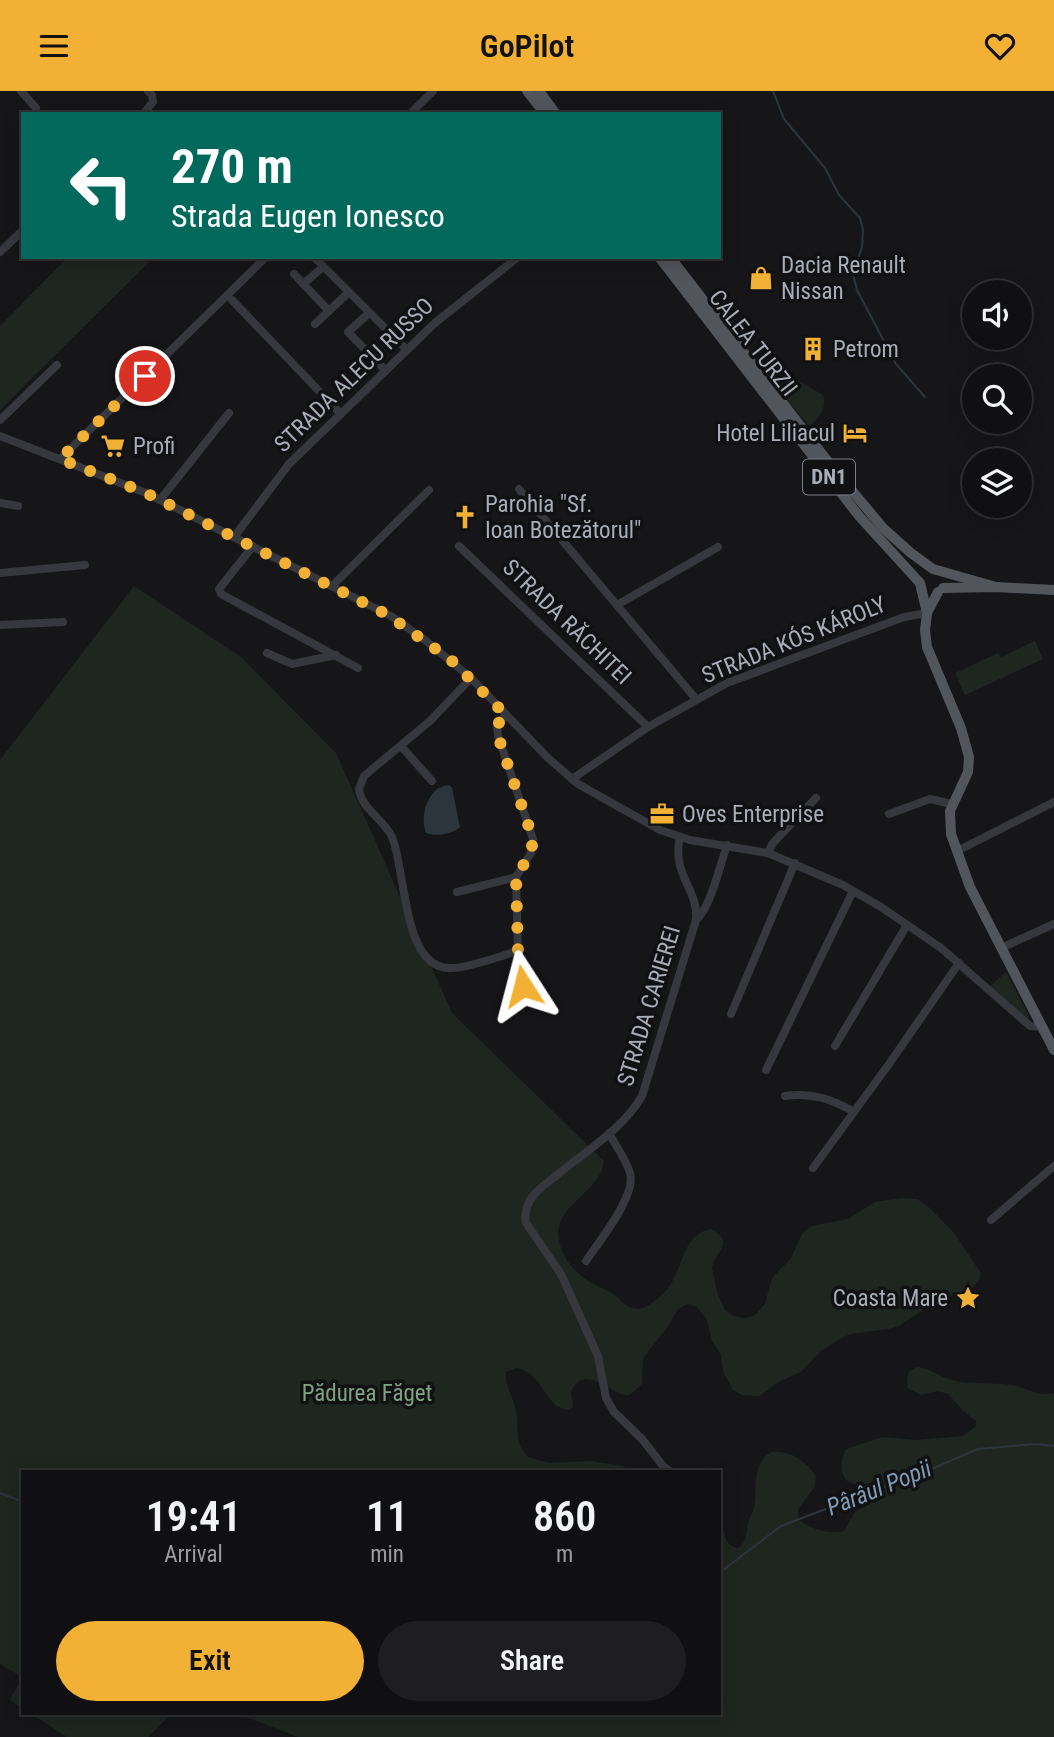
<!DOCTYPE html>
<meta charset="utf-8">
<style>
:root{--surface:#101012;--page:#1e1e20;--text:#f1f3f6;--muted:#9c9d9f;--line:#303032;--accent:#f2b134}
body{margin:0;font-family:"Roboto Condensed",sans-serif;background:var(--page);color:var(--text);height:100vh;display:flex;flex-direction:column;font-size:26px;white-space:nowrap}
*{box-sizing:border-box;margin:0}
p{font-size:23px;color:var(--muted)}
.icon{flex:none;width:38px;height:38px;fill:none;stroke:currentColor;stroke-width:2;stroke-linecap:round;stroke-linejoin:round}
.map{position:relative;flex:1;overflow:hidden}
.details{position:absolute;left:21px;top:1379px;width:700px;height:245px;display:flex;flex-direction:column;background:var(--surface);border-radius:0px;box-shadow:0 4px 18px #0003,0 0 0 2px var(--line)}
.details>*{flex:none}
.hud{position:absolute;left:21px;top:21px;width:700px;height:147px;border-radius:0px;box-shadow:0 4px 18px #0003,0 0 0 2px var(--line);background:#00695c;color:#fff;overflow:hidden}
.tools{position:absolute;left:962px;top:189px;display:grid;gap:14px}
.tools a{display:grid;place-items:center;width:70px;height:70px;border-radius:50%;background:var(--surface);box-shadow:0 4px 18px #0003,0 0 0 2px var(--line);font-size:35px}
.pin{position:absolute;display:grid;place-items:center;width:60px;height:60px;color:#fff;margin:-30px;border:4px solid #fff;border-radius:50%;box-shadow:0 2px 7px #0007}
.me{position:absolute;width:77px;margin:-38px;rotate:351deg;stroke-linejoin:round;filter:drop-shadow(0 0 5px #0008)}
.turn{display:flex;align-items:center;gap:24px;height:147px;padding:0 35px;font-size:32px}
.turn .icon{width:91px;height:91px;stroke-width:2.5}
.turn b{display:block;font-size:49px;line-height:60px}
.eta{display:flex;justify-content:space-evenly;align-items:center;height:119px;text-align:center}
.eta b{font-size:42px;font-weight:600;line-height:49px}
.cta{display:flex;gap:14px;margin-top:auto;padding:14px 35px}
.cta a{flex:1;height:80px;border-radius:42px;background:var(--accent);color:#111;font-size:28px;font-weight:600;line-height:80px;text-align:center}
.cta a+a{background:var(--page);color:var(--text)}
header{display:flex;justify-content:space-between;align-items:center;height:91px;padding:0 35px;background:var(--accent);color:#111;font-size:32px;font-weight:600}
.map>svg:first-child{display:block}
.green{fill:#1e261f}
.water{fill:#2c353c}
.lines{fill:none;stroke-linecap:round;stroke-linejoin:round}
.stream{stroke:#2c353c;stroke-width:2}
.minor{stroke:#37383d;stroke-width:8}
.major{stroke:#53555c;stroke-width:10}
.route{stroke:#f2b134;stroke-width:12;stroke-dasharray:0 21.6}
.labels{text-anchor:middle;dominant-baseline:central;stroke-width:7;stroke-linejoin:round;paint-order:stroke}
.shield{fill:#111113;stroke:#7b7e86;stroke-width:2}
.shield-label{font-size:21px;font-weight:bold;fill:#a8adb8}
.poi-label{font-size:23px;fill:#a8adb8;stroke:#111113;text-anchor:start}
.street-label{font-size:23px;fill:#a8adb8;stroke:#111113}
.park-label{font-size:23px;fill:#7fa381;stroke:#111113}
.water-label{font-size:24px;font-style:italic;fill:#7f9bb3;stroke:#111113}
</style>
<header><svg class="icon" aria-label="menu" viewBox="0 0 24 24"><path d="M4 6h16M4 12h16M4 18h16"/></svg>GoPilot<svg class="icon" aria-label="heart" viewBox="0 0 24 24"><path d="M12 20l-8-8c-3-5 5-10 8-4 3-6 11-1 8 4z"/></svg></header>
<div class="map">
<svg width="1054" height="1646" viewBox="0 0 1054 1646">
<rect width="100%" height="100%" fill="#161618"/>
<g class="green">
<polygon points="68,166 154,166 0,319 0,235"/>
<path d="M774 275 823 304C828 315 818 329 809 335L766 284 767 278Z"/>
<path d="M134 495 241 566 336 662 452 922 604 1070C602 1098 560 1112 558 1141 558 1157 568 1174 579 1183 589 1192 601 1196 612 1202 619 1207 625 1216 634 1217 640 1219 644 1217 649 1214 658 1208 667 1200 672 1191 684 1171 684 1143 711 1138 737 1152 714 1161 712 1177L718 1204 725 1219 733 1225 744 1227 754 1225 765 1213 772 1187 791 1167 802 1143 811 1135 848 1128 875 1111 901 1107 917 1108 930 1117 954 1142 981 1182 980 1188 973 1196 937 1210 900 1234 889 1238 850 1243 840 1248 821 1260 802 1280 777 1292 759 1305 742 1304 733 1299 723 1280 721 1264 712 1250 707 1229 697 1216 688 1213 678 1218 667 1237 643 1267 642 1293 630 1304C615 1308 585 1270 571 1300L573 1316 569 1319C544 1317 545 1283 517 1277L506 1281C505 1295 513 1306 516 1319 519 1337 514 1352 528 1366L549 1372 591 1370 623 1375 632 1381H23V1618L10 1609 22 1586 0 1573V669Z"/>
<polygon points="1035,550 1043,568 965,604 955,582 998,562 1001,566"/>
<polygon points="1006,881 1030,927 1025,929 990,895"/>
<path d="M917 1276C930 1277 939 1286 952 1289 968 1294 994 1291 1012 1294 1027 1297 1038 1306 1054 1302V1646H298L236 1622H719V1427C728 1440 720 1453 738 1457 748 1450 746 1443 748 1432 749 1427 753 1422 754 1417 758 1396 751 1374 771 1361 790 1359 805 1369 816 1385L815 1396 798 1418 799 1429C810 1438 831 1444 844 1440L855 1421 874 1410 875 1399 872 1394C866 1393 860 1394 854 1393 838 1389 840 1369 846 1358L882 1346 916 1349 963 1345 976 1335V1330L963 1320 948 1303 938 1300 922 1304 907 1297 908 1281Z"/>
<polygon points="30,1622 172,1622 148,1646 67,1646"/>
</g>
<path class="water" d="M449 694 452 697 460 736C453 743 436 746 426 742 419 725 428 695 449 694Z"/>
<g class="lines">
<g class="stream">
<polyline points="773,0 784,28 825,77 839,104 860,127 863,139 862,156 853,183 857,199 896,273 925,306"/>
<polyline points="0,1402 23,1411"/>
<polyline points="719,1482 781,1435 934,1377 978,1358 1035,1353 1054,1355"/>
</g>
<g class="minor">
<polyline points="21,0 36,17"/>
<polyline points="143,23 153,11 152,4 148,0"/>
<polyline points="410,23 433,0"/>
<polyline points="0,161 23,139"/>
<polyline points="314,166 407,259"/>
<polyline points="294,183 329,220"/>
<polyline points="303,193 323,176"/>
<polyline points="232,209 341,323"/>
<polyline points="369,222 348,241 385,279"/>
<polyline points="315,233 348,202"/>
<polyline points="0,329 57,274"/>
<polyline points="0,345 146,402 391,525 425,549 471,587 548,667 578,693 660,739 690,749 768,762 843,794 881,816 941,857 1030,935 1043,936"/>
<polyline points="60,368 266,166"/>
<polyline points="519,398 696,608"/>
<polyline points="160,409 229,322"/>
<polyline points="0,412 18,415"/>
<polyline points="234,446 289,373 436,231 518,166"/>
<polyline points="253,455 219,498 221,503 358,577"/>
<polyline points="459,455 648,636"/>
<polyline points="0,482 85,474"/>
<polyline points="332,495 429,399"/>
<polyline points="617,514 718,456"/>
<polyline points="0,534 63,531"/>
<polyline points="267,562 292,573 336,564"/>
<path d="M471 587 430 630 364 685 359 698C361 718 384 728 392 746 406 779 402 876 449 877 466 878 500 865 518 860L516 786 531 762 533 748 498 645 497 634 506 624"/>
<polyline points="401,655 432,690"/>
<polyline points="572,688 648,636 727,592 904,526 927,522"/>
<polyline points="889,723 930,708 952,713"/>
<polyline points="957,760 1054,711"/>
<polyline points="768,762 772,753 816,707"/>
<polyline points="457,801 516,786"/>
<path d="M696 829C711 816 720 774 727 754"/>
<polyline points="1001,857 1054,833"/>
<polyline points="518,860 523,895"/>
<polyline points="731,923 795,772"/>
<polyline points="835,955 907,834"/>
<polyline points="766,979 853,800"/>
<path d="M785 1005C811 1001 832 1008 854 1021"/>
<polyline points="813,1077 889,973 959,872"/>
<polyline points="991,1129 1054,1075"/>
<path d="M586 1170C598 1152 637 1104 630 1082 626 1068 615 1054 609 1042"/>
<path d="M671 1381 663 1375 642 1348 614 1321 606 1307 598 1265 561 1183 526 1132C524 1123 526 1115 532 1106 538 1098 548 1091 557 1084 586 1060 623 1038 642 1005L696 829C699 798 671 784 680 746"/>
</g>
<g class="major">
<polyline points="527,0 545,23"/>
<polyline points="539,0 556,23"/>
<polyline points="659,166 859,425 920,492 927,522 925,539 927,556 961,637 969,666 968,681 950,720 951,743 970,796 1054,959"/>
<polyline points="670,166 829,372 883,437 911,462 933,478 996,496"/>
<polyline points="943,497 996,496 1054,499"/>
<polyline points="927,522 938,501"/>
</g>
</g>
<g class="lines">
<polyline class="route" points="145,285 60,368 146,402 388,524 451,569 506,624 497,634 498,645 533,748 531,762 516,786 518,860 523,895"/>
</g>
<defs>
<g id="shop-bare" transform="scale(1.89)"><path d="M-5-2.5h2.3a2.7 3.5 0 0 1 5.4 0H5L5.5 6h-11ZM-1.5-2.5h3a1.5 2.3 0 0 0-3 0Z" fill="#f2b134" stroke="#111113" stroke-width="2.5" paint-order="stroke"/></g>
<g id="building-bare" transform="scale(1.89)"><path d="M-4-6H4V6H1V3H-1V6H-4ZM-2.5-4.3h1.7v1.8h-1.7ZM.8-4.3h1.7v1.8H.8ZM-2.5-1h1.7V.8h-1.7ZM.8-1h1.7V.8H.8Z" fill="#f2b134" stroke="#111113" stroke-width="2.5" paint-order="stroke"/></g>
<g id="hotel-bare" transform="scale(1.89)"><path d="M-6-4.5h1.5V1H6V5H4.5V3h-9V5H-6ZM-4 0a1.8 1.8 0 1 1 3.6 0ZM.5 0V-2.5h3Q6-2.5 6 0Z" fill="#f2b134" stroke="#111113" stroke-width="2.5" paint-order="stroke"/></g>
<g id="supermarket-bare" transform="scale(1.89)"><path d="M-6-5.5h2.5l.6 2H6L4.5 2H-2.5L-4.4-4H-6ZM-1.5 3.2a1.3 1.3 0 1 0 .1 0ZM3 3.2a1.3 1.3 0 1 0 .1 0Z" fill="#f2b134" stroke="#111113" stroke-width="2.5" paint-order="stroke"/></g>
<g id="church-bare" transform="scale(1.89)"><path d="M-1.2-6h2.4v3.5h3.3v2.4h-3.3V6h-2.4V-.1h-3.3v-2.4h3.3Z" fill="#f2b134" stroke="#111113" stroke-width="2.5" paint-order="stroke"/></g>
<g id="office-bare" transform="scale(1.89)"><path d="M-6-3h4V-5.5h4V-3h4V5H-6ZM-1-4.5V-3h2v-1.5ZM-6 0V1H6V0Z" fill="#f2b134" stroke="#111113" stroke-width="2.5" paint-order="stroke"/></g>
<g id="sight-bare" transform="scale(1.89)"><path d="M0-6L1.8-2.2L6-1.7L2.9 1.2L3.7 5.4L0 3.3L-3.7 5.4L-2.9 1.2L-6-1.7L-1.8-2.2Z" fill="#f2b134" stroke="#111113" stroke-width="2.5" paint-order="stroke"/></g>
</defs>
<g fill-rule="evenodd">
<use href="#shop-bare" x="761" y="187"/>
<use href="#building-bare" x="813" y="258"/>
<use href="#hotel-bare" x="855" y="342"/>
<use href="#supermarket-bare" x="113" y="355"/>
<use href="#church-bare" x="465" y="426"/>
<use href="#office-bare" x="662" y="723"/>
<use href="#sight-bare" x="968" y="1207"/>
</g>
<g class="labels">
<rect class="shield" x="803" y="368.5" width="52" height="35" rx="5"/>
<g class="shield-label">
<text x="829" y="386">DN1</text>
</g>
<g class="poi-label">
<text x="781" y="174">Dacia Renault<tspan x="781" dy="26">Nissan</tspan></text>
<text x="833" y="258">Petrom</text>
<text x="835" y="342" text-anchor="end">Hotel Liliacul</text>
<text x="133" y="355">Profi</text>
<text x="485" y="413">Parohia "Sf.<tspan x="485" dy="26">Ioan Botezătorul"</tspan></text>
<text x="682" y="723">Oves Enterprise</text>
<text x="948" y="1207" text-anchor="end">Coasta Mare</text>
</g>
<g class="street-label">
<text transform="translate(753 252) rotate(52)">CALEA TURZII</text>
<text transform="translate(354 284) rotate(-44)">STRADA ALECU RUSSO</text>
<text transform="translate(567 531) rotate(44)">STRADA RĂCHITEI</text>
<text transform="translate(794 549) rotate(-22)">STRADA KÓS KÁROLY</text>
<text transform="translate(649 915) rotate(-73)">STRADA CARIEREI</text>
</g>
<g class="park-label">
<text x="367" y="1302">Pădurea Făget</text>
</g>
<g class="water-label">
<text transform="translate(879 1397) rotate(-22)">Pârâul Popii</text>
</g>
</g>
</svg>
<div class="tools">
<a><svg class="icon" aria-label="sound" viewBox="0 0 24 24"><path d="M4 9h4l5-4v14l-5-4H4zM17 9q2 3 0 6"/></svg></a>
<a><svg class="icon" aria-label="search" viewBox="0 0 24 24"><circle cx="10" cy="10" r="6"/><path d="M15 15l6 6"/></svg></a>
<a><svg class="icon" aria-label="layers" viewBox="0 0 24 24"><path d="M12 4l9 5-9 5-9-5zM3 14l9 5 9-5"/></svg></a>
</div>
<div class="pin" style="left:145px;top:285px;background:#d93025"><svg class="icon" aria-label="arrive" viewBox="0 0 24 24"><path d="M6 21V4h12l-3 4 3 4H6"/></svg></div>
<svg class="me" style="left:523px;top:895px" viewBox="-20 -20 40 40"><path d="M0-17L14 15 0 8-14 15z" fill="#f2b134" stroke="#fff" stroke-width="4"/></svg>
<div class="hud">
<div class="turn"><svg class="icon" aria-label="left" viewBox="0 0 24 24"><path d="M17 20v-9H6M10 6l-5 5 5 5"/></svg><div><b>270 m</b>Strada Eugen Ionesco</div></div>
</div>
<section class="details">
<div class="eta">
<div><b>19:41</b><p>Arrival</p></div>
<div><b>11</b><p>min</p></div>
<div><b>860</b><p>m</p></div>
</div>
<div class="cta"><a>Exit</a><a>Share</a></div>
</section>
</div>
